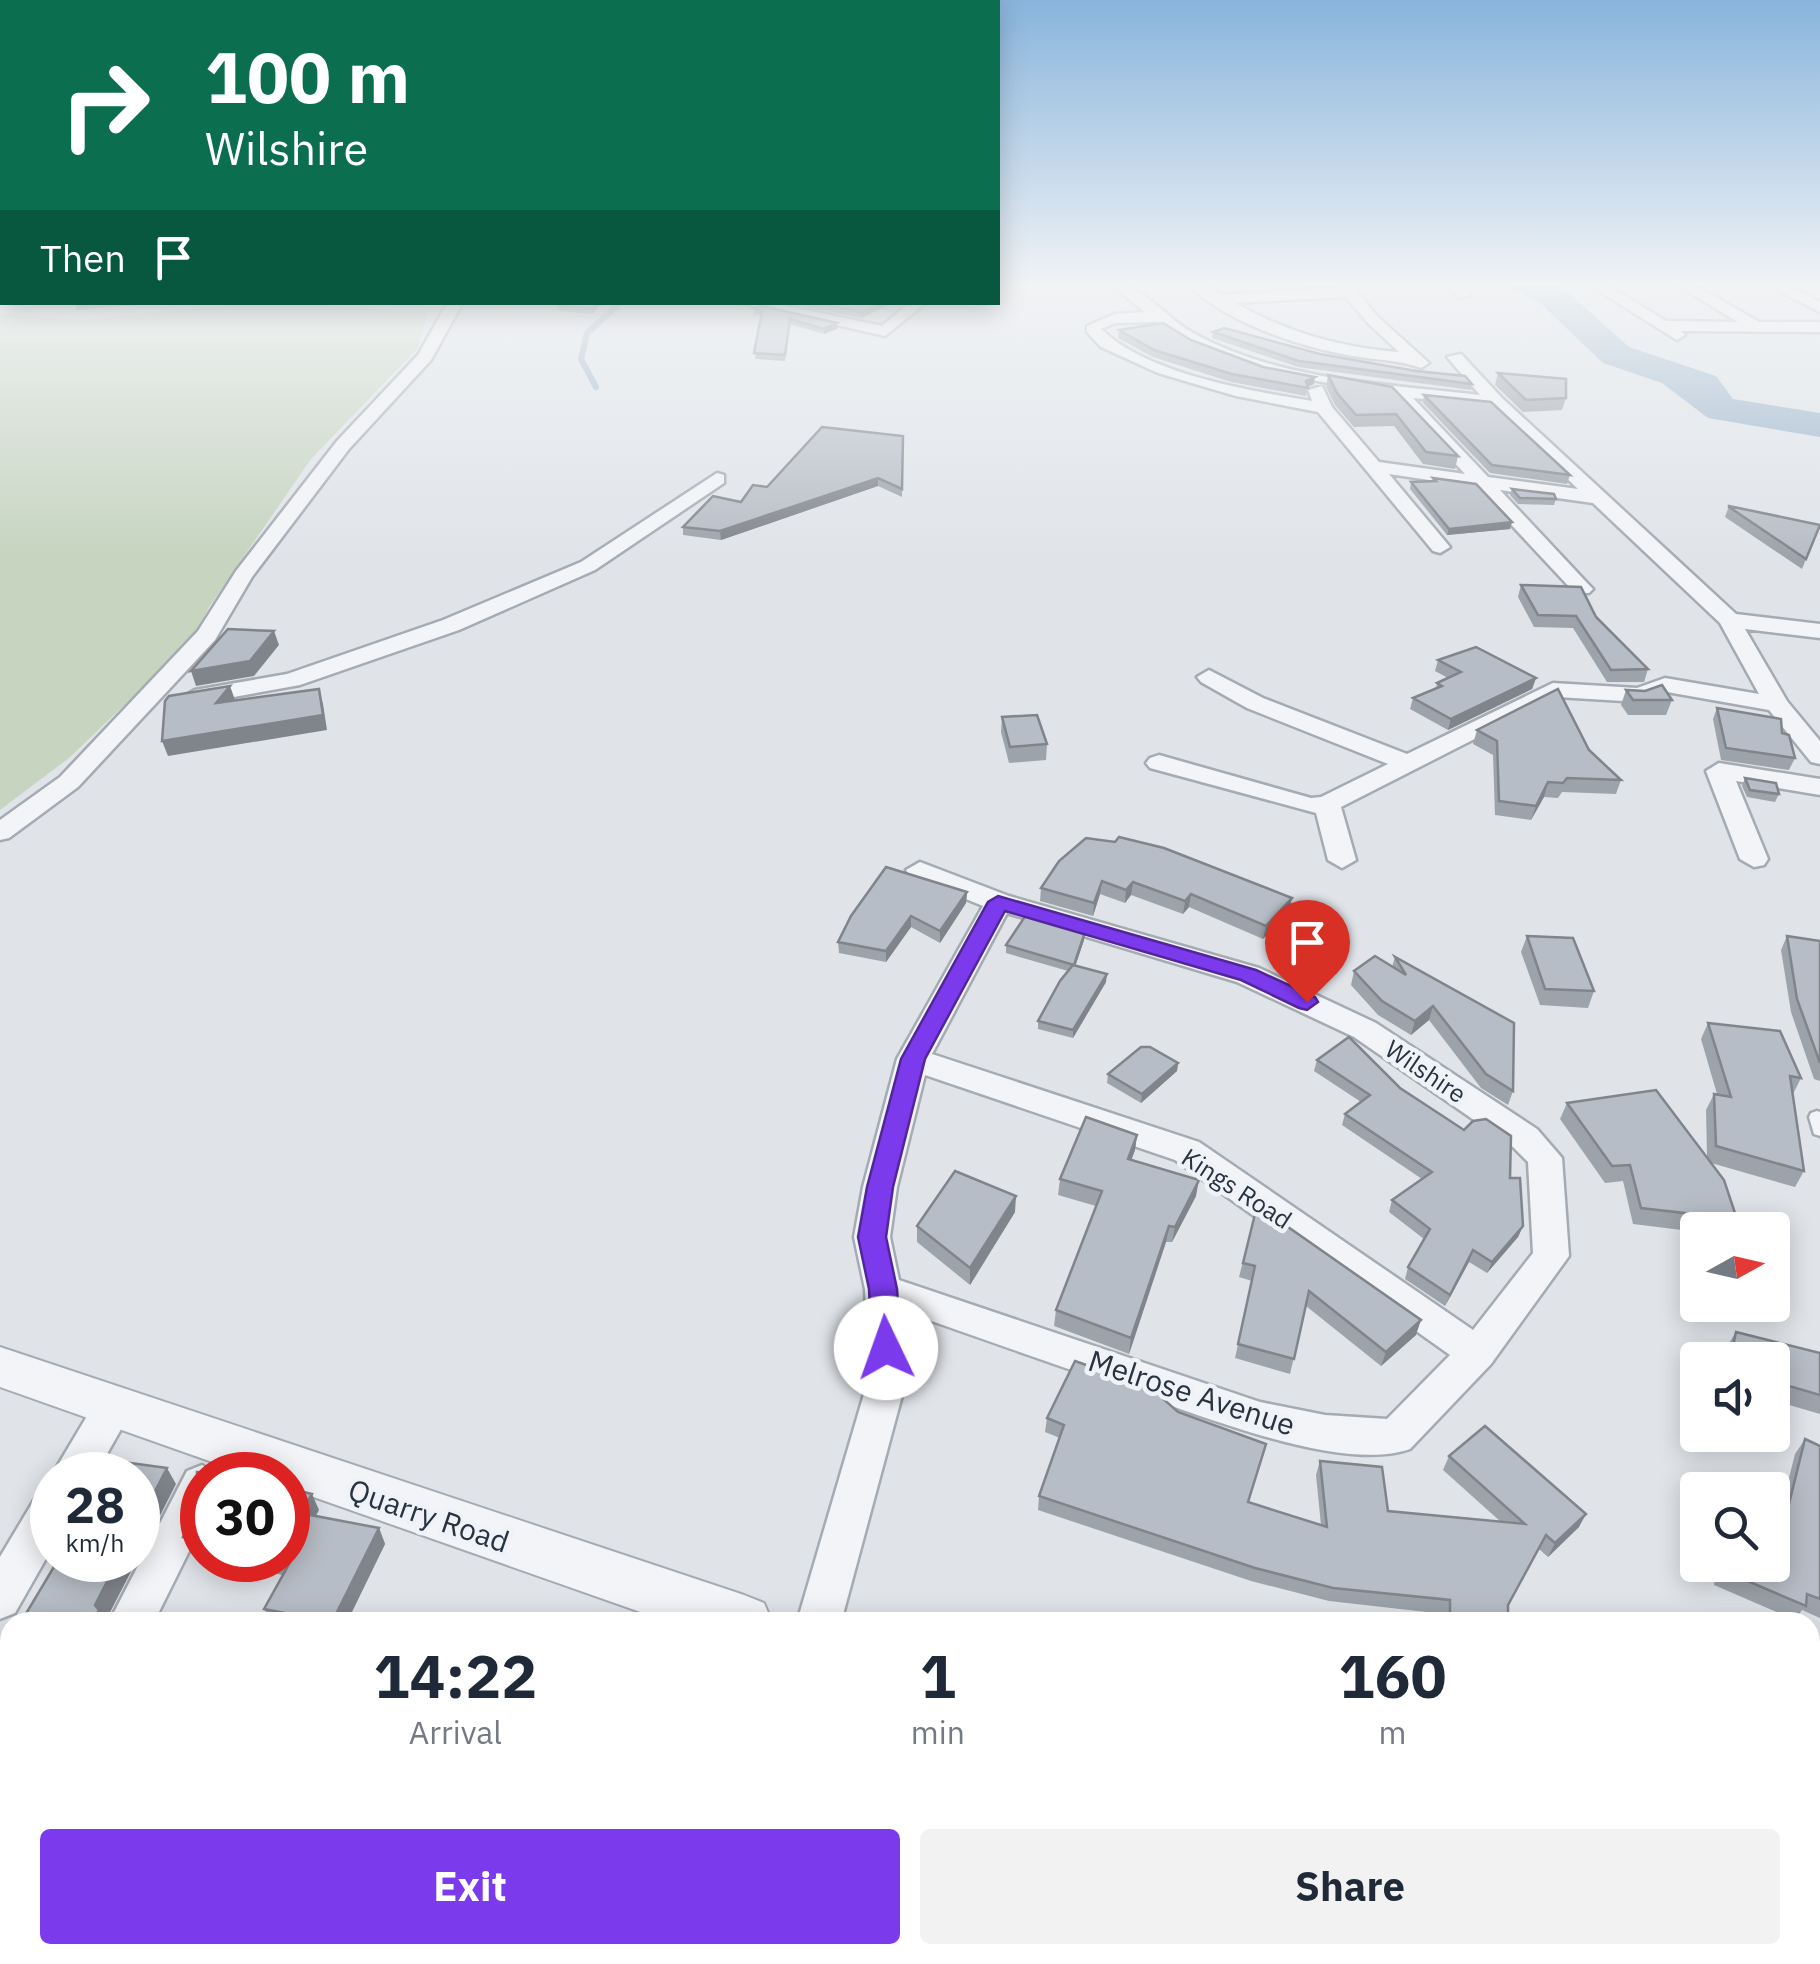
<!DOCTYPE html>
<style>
:root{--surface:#fff;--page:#f2f2f3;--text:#1f2937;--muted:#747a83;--accent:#7c3aed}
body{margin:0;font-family:"IBM Plex Sans",sans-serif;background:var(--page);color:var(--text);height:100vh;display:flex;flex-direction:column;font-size:38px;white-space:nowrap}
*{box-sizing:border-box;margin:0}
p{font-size:32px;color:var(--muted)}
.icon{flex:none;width:55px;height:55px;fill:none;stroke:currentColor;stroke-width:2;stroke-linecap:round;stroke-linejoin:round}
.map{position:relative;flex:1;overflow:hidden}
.details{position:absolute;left:0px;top:1612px;width:1820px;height:352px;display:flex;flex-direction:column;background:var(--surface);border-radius:30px 30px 0 0;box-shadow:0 5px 25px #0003}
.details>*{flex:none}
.banner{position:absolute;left:0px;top:0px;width:1000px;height:305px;box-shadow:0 5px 25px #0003;background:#0b6e4f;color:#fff;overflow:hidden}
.needle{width:65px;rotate:82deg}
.tools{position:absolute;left:1680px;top:1212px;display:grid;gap:20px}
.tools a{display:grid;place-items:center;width:110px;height:110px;border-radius:10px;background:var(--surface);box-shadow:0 5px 25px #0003;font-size:50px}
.speed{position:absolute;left:30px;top:1452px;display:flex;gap:20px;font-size:50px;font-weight:700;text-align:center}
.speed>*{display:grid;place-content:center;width:130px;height:130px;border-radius:50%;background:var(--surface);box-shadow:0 5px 25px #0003;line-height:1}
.speed small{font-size:25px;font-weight:400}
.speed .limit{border:15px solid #d22;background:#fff;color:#111}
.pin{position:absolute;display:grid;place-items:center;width:85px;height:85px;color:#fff;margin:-102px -42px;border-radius:50% 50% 50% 0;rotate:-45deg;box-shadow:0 0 10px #0007}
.pin .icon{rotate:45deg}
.me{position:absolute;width:110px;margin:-55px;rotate:357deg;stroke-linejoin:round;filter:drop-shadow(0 0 8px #0008)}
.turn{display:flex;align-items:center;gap:35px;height:210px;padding:0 40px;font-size:45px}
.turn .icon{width:130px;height:130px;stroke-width:2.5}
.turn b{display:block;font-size:70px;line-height:85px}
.then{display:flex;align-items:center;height:95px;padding:0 40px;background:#0003;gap:20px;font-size:38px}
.eta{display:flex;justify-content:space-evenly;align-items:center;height:170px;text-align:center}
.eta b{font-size:60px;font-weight:700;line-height:70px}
.primary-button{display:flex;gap:20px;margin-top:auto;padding:20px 40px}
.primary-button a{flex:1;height:115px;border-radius:10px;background:var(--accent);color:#fff;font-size:40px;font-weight:700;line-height:115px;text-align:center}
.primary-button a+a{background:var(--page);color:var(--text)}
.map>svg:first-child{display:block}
.green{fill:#c6d4c0}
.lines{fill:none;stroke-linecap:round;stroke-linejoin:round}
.stream{stroke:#99b3cb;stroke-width:6}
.river{fill:#99b3cb;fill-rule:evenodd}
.service-casing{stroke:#a5abb3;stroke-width:5}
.minor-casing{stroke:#a5abb3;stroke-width:5}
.tertiary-casing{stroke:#a5abb3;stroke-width:4}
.service{fill:#f3f4f7;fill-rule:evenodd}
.minor{fill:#f3f4f7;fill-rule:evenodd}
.tertiary{fill:#f3f4f7;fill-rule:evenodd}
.wall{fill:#9da3aa}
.shaded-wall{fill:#80848b}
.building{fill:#b7bdc6;stroke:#80848b;stroke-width:2.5}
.route{fill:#7c3aed;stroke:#51269a;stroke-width:2.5}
.labels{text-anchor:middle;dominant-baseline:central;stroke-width:9;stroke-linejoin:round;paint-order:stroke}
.street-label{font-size:25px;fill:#283241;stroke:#eff3f7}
.near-street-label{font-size:30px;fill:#283241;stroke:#eff3f7}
</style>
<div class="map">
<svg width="1820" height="1964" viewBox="0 0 1820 1964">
<rect width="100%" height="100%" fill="#e0e4e9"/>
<path class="green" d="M262 302C318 303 372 310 428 312L418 348 311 459 209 607 192 640 69 758 0 810V314L83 320Z"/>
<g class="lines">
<polyline class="stream" points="596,387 581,359 587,333 621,302"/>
<polygon class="river" points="1509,283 1553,283 1563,288 1629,347 1716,376 1733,399 1820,413 1820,437 1708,418 1662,383 1603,363 1539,302 1514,290"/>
<g class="service-casing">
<polygon id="service" points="1817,1111 1820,1112 1820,1136 1814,1134 1809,1117 1811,1113"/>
</g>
<g class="minor-casing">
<g id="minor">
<path d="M1109 283C1141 282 1165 318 1193 333 1280 381 1385 384 1480 395L1447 357 1461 354 1502 398 1736 614 1820 624V638L1745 629 1787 701 1820 741V764L1811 762 1769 710 1667 692 1640 702 1557 697 1341 807 1356 860 1342 868 1328 860 1316 813 1150 768 1146 763 1150 758 1159 755 1311 798 1321 797 1388 764 1247 708 1201 682 1197 677 1209 670 1263 698 1407 754 1553 683 1637 688 1665 678 1759 694 1720 623 1593 503 1500 490 1589 585 1593 589 1589 593H1575L1476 487 1389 474 1450 547 1440 553 1433 551 1318 412 1236 396 1158 373 1101 347 1087 332V326L1115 314 1145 312ZM1156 322 1191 344 1263 371 1392 395 1465 474 1379 462 1332 407 1322 386 1308 390 1312 401C1250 391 1147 374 1101 329L1115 323ZM1413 398 1491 406 1578 489 1488 477Z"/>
<path d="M1186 283H1202L1221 295 1340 288 1336 283H1350L1378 317 1429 363 1421 368C1400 360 1376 360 1353 356 1297 346 1227 323 1186 283ZM1346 297 1368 323 1399 352C1341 348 1286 332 1235 303Z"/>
<polygon points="1445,283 1460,283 1471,295 1459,298"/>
<polygon points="1586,283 1603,283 1666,321 1738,322 1674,283 1691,283 1759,322 1820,322 1820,332 1681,331 1685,335 1677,340"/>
<polygon points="1764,283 1782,283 1820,302 1820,312"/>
<polygon points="448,302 463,302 431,360 349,449 252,577 215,640 78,787 9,838 0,840 0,820 60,777 198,631 236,571 337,441 418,355"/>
<polygon points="737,302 768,302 882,326 910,302 927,302 885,336"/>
<polygon points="717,473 724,475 724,483 595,570 459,630 300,685 195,704 183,697 195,690 287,674 443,620 581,562"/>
<polygon points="1719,763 1820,779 1820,795 1736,781 1768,859 1764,865 1754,867 1740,859 1706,771"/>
<path d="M920 862 1009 896 1259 968 1376 1023 1537 1129 1562 1158 1569 1256 1491 1364 1410 1449C1339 1475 1178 1407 1106 1382 1039 1359 971 1335 903 1311L907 1377 841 1622H797L869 1377 865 1289 854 1237 863 1187 897 1059 983 906 910 876 906 870ZM1007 913 1237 982 1354 1037 1513 1147 1528 1162 1533 1253 1473 1330 1199 1142 932 1054ZM925 1075 1175 1160 1450 1355 1387 1419 1325 1415 1260 1402 899 1280 890 1237 897 1187Z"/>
<polygon points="113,1391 127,1396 133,1408 95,1475 52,1475 99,1396"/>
<polygon points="202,1465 218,1475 202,1475 202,1525 154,1622 109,1622 187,1471"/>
<polygon points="52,1490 52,1548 15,1613 0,1619 0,1557 37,1495"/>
<polygon points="10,1831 10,1896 0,1900 0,1835"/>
</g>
</g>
<g class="tertiary-casing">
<g id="tertiary">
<polygon points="0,1347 744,1595 764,1603 772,1622 669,1622 288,1488 288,1475 249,1475 0,1387"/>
<rect x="980" y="1955" width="64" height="9"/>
<polygon points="1557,1955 1643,1955 1646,1964 1560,1964"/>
</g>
</g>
<use href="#service" class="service"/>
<use href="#minor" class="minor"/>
<use href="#tertiary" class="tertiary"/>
</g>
<g class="wall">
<polygon points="603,302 592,314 559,311 558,306"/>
<polygon points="784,302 895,302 861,318"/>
<polygon points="754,308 837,323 837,329 824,334 790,324 785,361 755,359 761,316 754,314"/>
<polygon points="1119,330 1191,340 1314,384 1307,387 1306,396 1231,382 1153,357 1118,338"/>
<polygon points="1213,332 1320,354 1472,384 1471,390 1298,367 1212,338"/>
<polygon points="1498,373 1566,398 1562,410 1523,412 1495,385"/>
<polygon points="1328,375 1392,387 1458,456 1455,469 1423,464 1394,426 1354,427 1335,405 1326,387"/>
<polygon points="1424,395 1570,475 1567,484 1490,473 1423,403"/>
<polygon points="903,436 902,497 878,486 721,540 683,535 683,527 741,502 767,487"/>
<polygon points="1433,478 1510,529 1447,535 1410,489 1411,482 1432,481"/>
<polygon points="1512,489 1556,499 1554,505 1518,504 1510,495"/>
<polygon points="1729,506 1820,525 1802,569 1725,517"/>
<polygon points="1521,585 1596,617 1648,669 1644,682 1607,682 1573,628 1534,627 1518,597"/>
<polygon points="1438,660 1536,678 1532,689 1448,730 1410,709 1413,698 1436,688 1437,683 1448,678 1435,671"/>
<polygon points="1626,690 1672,700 1666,715 1628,715 1621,705"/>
<polygon points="1717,708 1795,758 1789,770 1721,760 1713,719"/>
<polygon points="1002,717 1047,744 1046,760 1009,763 1001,732"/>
<polygon points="1477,730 1589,750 1621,780 1616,794 1562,792 1558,798 1544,797 1531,820 1495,815 1493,755 1473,744"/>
<polygon points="1745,778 1779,794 1775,802 1747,797 1742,786"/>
<polygon points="1086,838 1289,911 1263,939 1189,907 1183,914 1131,895 1125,903 1100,894 1093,916 1040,901 1041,888"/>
<polygon points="967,892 966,903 940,943 911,927 886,962 839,953 838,942"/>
<polygon points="1085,932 1084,940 1075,966 1106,982 1073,1038 1038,1029 1038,1021 1068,971 1006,953 1006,945"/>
<polygon points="1527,936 1594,991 1588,1008 1540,1005 1521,952"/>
<polygon points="1787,936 1820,941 1820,1081 1814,1079 1791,1012 1781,950"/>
<polygon points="1395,957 1513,1091 1508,1105 1481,1088 1429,1020 1411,1035 1378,1015 1351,985 1354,971 1392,967"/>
<polygon points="1708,1023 1801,1078 1793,1094 1804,1171 1795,1187 1711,1163 1737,1219 1731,1230 1698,1230 1698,1232 1633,1224 1623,1181 1605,1183 1560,1119 1567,1103 1707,1158 1706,1110 1714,1094 1717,1094 1701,1039"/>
<polygon points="1317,1060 1400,1088 1510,1178 1523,1226 1518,1237 1487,1273 1469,1262 1445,1306 1405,1279 1408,1267 1424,1239 1389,1212 1392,1200 1422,1179 1342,1125 1345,1114 1361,1102 1314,1071"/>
<polygon points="1178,1063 1177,1071 1141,1103 1107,1083 1108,1074"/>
<polygon points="1137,1135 1135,1150 1131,1160 1196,1196 1172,1242 1166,1242 1129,1354 1054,1326 1056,1310 1096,1206 1058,1195 1060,1179"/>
<polygon points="1015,1212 970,1285 917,1242 917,1226"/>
<polygon points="1255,1214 1416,1335 1381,1366 1306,1306 1290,1374 1235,1358 1252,1281 1239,1277"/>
<polygon points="1736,1332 1820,1353 1820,1414 1772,1400 1772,1360 1724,1360 1726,1348"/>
<polygon points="1047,1418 1248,1502 1321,1525 1316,1475 1320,1461 1388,1511 1501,1522 1443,1470 1449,1456 1579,1527 1548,1557 1539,1549 1508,1605 1508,1622 1444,1622 1444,1614 1329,1601 1251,1581 1038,1510 1039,1496 1060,1438 1045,1432"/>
<polygon points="1805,1439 1820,1446 1820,1618 1802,1610 1795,1620 1714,1585 1717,1565 1772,1565 1773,1541 1795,1454"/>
<polygon points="197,1472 232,1475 202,1475 202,1555 193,1552 183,1537 197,1509"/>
<polygon points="319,1510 316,1516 379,1528 385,1544 347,1622 272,1622 264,1609 282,1575 223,1560 288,1560"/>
<polygon points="10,1902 10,1955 0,1951 0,1919"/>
<polygon points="10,1955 121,1955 116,1964 45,1964"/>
<polygon points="561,1955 661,1955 658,1964 570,1964 564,1962"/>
</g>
<g class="shaded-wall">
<polygon points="74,302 175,302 77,310"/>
<polygon points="597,302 603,302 592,314 592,308"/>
<polygon points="883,302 895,302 861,318 861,312"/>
<polygon points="837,323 837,329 824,334 824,329"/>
<polygon points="1315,377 1314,384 1305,388 1306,381"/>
<polygon points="878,478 878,486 721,540 720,531"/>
<polygon points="1512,522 1510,529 1447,535 1449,529"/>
<polygon points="274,631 279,645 254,676 196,686 191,671"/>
<polygon points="1536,678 1532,689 1448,730 1451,719"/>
<polygon points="230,686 235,700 216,703"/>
<polygon points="319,689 323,704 327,730 168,756 162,741"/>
<polygon points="1548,782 1544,797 1531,820 1536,806"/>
<polygon points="1102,881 1100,894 1093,916 1094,903"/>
<polygon points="1133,882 1131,895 1125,903 1126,890"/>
<polygon points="967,892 966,903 940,943 940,931"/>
<polygon points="1191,894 1189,907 1183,914 1185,901"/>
<polygon points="1292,898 1289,911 1263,939 1266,926"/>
<polygon points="911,916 911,927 886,962 886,951"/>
<polygon points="1085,932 1084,940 1073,973 1074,965"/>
<polygon points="1107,974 1106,982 1073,1038 1073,1030"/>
<polygon points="1433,1006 1429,1020 1411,1035 1415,1021"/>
<polygon points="1178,1063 1177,1071 1141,1103 1142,1094"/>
<polygon points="1137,1135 1135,1150 1126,1175 1128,1159"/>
<polygon points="1199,1180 1196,1196 1172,1242 1175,1227"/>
<polygon points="1016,1196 1015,1212 970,1285 970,1268"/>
<polygon points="1169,1226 1166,1242 1129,1354 1131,1338"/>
<polygon points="1523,1226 1518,1237 1487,1273 1492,1262"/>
<polygon points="1473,1250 1469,1262 1445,1306 1450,1295"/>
<polygon points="1421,1320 1416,1335 1381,1366 1386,1352"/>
<polygon points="167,1468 176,1484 138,1559 138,1524"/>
<polygon points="312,1494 319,1510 308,1529 300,1513"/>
<polygon points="1586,1514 1579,1527 1548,1557 1555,1543"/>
<polygon points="379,1528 385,1544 347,1622 332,1622"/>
<polygon points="118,1560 137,1560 106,1620 108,1622 93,1622 95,1605"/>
<polygon points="10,1773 10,1811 0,1829 0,1791"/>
<polygon points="102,1955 121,1955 116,1964 97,1964"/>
<polygon points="653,1955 661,1955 658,1964 650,1964"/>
</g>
<g class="building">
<polygon points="560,302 597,302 592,308 558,306"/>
<polygon points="812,302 883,302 861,312"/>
<polygon points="762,306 837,323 824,329 790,319 785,355 754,353 762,311 754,308"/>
<polygon points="1163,323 1191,340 1263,367 1315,377 1306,381 1308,388 1232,374 1154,350 1119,330"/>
<polygon points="1224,328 1320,354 1416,371 1465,376 1472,384 1299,361 1213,332"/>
<polygon points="1498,373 1566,379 1566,398 1526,400"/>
<polygon points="1328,375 1392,387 1458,456 1426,452 1396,414 1356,415 1337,393"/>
<polygon points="1424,395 1491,402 1570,475 1492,465"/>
<polygon points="822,427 903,436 902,489 878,478 720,531 683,527 713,496 741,502 753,485 767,487"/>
<polygon points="1433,478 1476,484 1512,522 1449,529 1411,482 1436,481"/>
<polygon points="1512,489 1554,494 1556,499 1520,498"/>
<polygon points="1729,506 1820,525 1806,559 1729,507"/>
<polygon points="1521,585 1581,587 1596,617 1648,669 1611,670 1576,616 1538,615"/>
<polygon points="228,629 274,631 250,661 191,671"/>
<polygon points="1476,647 1536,678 1451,719 1413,698 1442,686 1437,683 1461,672 1438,660"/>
<polygon points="1662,685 1672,700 1633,700 1626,690 1645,691"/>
<polygon points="230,686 216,703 319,689 323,715 162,741 165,701 169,696"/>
<polygon points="1558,689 1589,750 1621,780 1567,778 1563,783 1548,782 1536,806 1499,801 1497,741 1477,730"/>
<polygon points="1717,708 1781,719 1782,733 1789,735 1795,758 1726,748"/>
<polygon points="1037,715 1047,744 1010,747 1002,717"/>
<polygon points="1745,778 1776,783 1779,794 1750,790"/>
<polygon points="1119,837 1164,848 1292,898 1266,926 1191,894 1185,901 1133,882 1126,890 1102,881 1094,903 1041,888 1059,861 1086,838 1115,842"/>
<polygon points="886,867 967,892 940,931 911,916 886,951 838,942 851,916"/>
<polygon points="1026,915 1085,932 1074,965 1006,945"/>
<polygon points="1527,936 1573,938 1594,991 1545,989"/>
<polygon points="1787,936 1820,941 1820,1063 1797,999"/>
<polygon points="1375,956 1406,975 1395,957 1514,1023 1513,1091 1486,1074 1433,1006 1415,1021 1382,1001 1354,971"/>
<polygon points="1073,965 1107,974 1073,1030 1038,1021 1060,981"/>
<polygon points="1708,1023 1780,1031 1801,1078 1790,1076 1804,1171 1716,1146 1714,1094 1731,1097"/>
<polygon points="1349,1037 1400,1088 1464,1130 1473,1121 1486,1119 1511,1136 1510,1178 1520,1178 1523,1226 1492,1262 1473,1250 1450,1295 1408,1267 1430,1229 1392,1200 1432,1172 1345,1114 1370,1095 1317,1060"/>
<polygon points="1141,1047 1150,1047 1178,1063 1142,1094 1108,1074"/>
<polygon points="1656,1090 1724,1180 1737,1219 1641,1208 1630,1165 1612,1166 1567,1103"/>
<polygon points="1086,1117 1137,1135 1128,1159 1199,1180 1175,1227 1169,1226 1131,1338 1056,1310 1102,1191 1060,1179"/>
<polygon points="955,1171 1016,1196 970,1268 917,1226"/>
<polygon points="1255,1214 1278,1220 1421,1320 1386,1352 1309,1291 1294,1359 1238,1344 1255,1266 1243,1263"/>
<polygon points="1736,1332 1820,1353 1820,1395 1772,1381 1772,1360 1730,1360"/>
<polygon points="1075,1361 1151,1388 1178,1412 1266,1444 1248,1502 1327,1527 1320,1461 1382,1467 1388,1511 1525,1524 1449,1456 1485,1426 1586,1514 1555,1543 1546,1535 1508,1605 1508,1622 1450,1622 1450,1600 1333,1588 1255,1568 1039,1496 1064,1425 1047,1418"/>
<polygon points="1805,1439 1820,1446 1820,1599 1807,1594 1806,1606 1724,1571 1724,1565 1772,1565 1772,1541 1779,1544"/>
<polygon points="116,1461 167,1468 138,1524 138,1475 108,1475"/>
<polygon points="197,1472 232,1475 202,1475 202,1541 183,1537 197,1509"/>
<polygon points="288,1488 312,1494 300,1513 379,1528 332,1622 264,1609 289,1564 275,1560 288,1560"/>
<polygon points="58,1560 118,1560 95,1605 99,1610 93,1622 21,1622"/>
<polygon points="10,1642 10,1773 0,1791 0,1659"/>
<polygon points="10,1902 10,1946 0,1943 0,1919"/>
<polygon points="45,1955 102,1955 97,1964 81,1964"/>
<polygon points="575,1955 653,1955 650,1964 601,1964"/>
</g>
<linearGradient id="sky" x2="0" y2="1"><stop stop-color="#88b4dc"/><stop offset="0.51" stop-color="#f1f3f5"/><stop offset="1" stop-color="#f1f3f5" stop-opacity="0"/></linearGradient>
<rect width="1820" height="558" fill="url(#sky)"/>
<polygon class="route" points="998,896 1256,970 1315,997 1318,1002 1307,1010 1299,1008 1241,980 1005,911 925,1059 893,1187 886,1237 897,1289 901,1348 897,1356 886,1360 876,1356 872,1348 869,1289 858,1237 867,1187 901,1059 988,902"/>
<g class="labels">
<g class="street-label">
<text transform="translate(1426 1071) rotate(34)">Wilshire</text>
<text transform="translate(1237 1188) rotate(33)">Kings Road</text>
</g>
<g class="near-street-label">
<text transform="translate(1192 1392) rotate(18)">Melrose Avenue</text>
<text transform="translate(429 1515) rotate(19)">Quarry Road</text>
</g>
</g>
</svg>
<div class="tools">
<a><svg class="needle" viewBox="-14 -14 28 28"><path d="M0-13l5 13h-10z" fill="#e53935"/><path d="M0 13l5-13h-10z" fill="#747a83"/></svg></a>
<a><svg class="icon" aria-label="sound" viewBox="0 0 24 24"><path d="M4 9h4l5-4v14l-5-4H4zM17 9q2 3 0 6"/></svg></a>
<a><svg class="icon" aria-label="search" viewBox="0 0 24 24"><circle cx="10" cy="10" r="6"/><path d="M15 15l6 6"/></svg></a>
</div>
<div class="speed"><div>28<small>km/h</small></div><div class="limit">30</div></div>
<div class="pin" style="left:1307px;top:1002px;background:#d93025"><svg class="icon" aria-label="arrive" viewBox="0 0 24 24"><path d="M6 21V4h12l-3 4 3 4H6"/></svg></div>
<svg class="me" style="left:886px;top:1348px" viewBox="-20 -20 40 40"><circle r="19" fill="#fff"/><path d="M0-13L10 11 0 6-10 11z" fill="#7c3aed"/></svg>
<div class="banner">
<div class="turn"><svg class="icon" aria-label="right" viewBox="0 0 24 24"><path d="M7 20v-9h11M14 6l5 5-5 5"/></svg><div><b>100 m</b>Wilshire</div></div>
<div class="then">Then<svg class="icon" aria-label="arrive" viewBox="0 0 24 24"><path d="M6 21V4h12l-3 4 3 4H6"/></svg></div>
</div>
<section class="details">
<div class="eta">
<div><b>14:22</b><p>Arrival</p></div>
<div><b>1</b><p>min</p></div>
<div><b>160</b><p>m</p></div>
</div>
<div class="primary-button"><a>Exit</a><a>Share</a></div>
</section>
</div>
